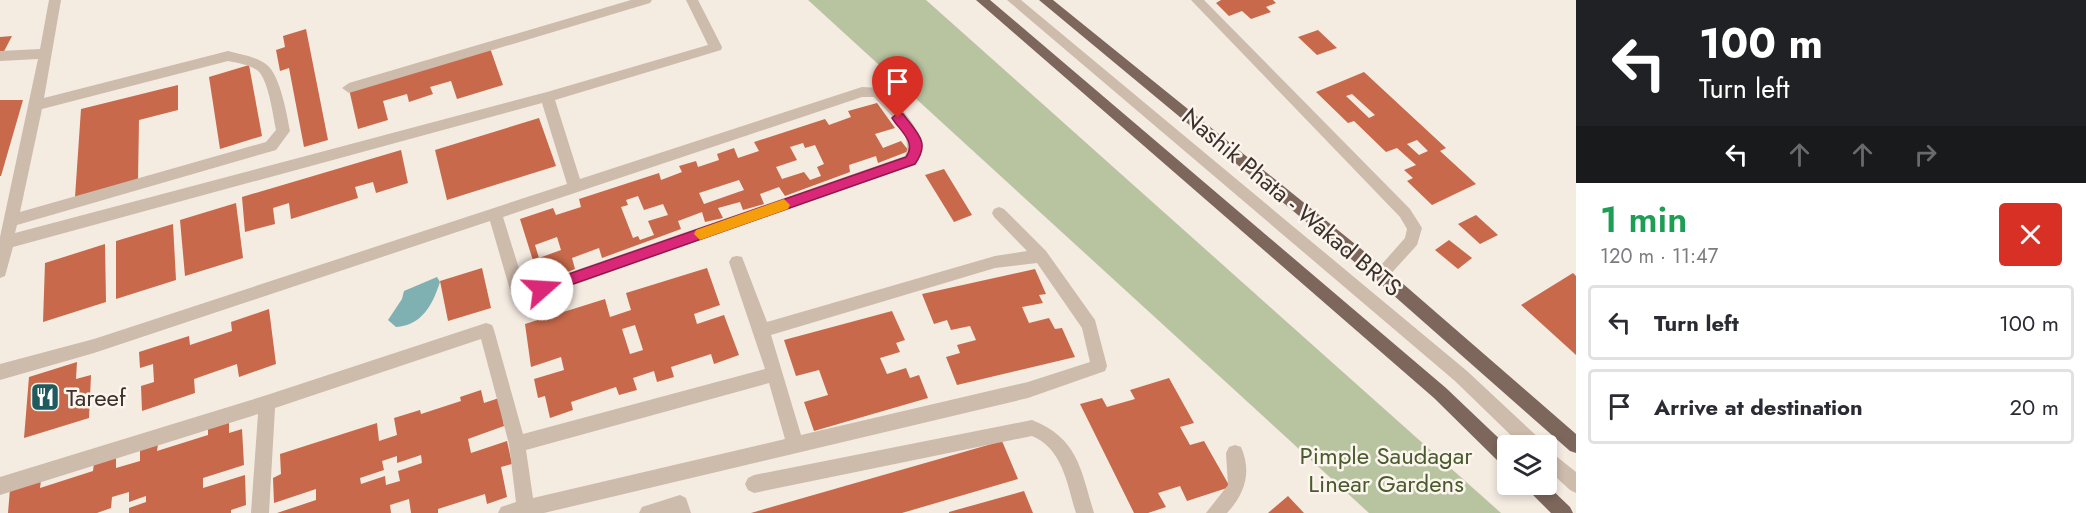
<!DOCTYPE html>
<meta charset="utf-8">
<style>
:root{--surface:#fff;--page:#f7f7f7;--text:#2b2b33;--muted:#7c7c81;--line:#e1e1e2}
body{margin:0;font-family:Jost,sans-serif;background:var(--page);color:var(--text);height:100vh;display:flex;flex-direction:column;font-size:22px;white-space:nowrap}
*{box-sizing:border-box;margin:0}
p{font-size:20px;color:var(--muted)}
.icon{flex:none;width:33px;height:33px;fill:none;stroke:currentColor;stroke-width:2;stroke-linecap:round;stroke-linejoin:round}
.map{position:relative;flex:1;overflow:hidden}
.side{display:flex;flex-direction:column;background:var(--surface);width:510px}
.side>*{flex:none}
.guide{background:#202124;color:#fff;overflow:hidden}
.fabs{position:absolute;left:1497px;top:435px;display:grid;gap:12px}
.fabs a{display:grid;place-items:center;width:60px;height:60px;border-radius:6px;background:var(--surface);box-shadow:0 3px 9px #0003;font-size:30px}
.pin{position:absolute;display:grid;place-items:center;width:51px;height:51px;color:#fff;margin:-62px -26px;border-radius:50% 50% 50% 0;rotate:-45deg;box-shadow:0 0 6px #0007}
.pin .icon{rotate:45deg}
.me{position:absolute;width:66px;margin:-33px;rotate:71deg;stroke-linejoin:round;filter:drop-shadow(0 0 4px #0008)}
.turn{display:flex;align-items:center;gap:21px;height:126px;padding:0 24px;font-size:27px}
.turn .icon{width:78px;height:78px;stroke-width:2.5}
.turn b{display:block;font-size:42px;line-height:51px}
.lanes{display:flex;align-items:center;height:57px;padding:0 24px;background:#0003;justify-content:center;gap:30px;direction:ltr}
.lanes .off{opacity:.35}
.round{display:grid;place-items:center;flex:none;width:63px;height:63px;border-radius:6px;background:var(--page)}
.summary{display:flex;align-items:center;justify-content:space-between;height:102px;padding:0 24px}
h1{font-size:36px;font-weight:600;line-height:45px;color:#1e9e55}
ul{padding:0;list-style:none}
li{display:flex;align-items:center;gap:18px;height:75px;margin:0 12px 9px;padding:0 12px;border:3px solid var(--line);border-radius:6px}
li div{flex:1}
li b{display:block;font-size:22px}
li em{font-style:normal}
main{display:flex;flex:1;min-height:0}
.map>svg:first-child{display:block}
.green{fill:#b8c4a0}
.water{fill:#7fb0b2}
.building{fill:#c8694b;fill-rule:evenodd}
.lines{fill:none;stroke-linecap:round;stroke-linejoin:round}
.minor{fill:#cdbbac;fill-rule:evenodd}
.major{fill:#7d675c;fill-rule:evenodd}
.route{fill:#db2777;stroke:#8e194d;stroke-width:1.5}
.slow{fill:#f59e0b}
.labels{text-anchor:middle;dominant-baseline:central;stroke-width:5;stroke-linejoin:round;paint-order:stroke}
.street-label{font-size:24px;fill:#3b302b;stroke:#fbf5ee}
.poi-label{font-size:24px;fill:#3b302b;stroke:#fbf5ee;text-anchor:start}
.park-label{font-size:24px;fill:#4a5a2e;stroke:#fbf5ee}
</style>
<main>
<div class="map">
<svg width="1576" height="513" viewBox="0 0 1576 513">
<rect width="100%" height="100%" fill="#f4ebe1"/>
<polygon class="green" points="808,0 926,0 1501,513 1369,513"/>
<path class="water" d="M437 277 440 282C432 306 422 325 396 327L388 320 402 299 404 291Z"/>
<g class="building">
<polygon points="1221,0 1273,0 1276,3 1266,7 1271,12 1251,19 1242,11 1229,16 1216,3"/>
<polygon points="306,29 328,140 304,147 289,68 280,71 276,50 285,47 283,36"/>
<polygon points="1318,30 1337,48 1317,55 1298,37"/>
<polygon points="12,36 0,59 0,37"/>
<polygon points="490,48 503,85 457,99 451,81 430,87 433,94 409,102 407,94 383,101 388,120 358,129 349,89"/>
<polygon points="249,65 262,136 220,149 209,77"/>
<path d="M1364 72 1446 148 1440 151 1476 184 1432 205 1407 181 1413 178 1404 170 1416 165 1397 148 1386 152 1354 121 1348 123 1316 92ZM1352 94 1375 115 1369 118 1346 96ZM1417 140 1428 151 1419 155 1407 144Z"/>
<polygon points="178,85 178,110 139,120 138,180 75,197 81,109"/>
<polygon points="0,100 23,100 1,176 0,176"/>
<path d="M877 103 895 128 875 134 883 148 901 141 909 151 878 163 876 156 849 165 850 172 785 196 779 187 760 194 764 204 743 210 740 202 718 208 723 218 705 222 702 212 678 221 681 229 602 258 599 248 572 258 575 269 540 283 520 219 553 208 556 215 581 207 579 199 659 173 661 180 682 172 679 166 696 161 698 167 719 160 717 154 734 148 738 158 759 151 754 142 825 119 829 125 851 117 848 111ZM803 143 805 148 815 145 824 164 817 167 821 176 810 180 804 172 782 179 776 167 797 160 790 147ZM739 180 744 190 704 204 699 193ZM638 196 644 210 663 204 668 215 648 221 654 235 640 240 638 236 633 238 621 207 628 205 626 200ZM557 237 561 250 539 258 535 245Z"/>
<polygon points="539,118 556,166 447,200 435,150"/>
<polygon points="401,150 408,183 376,193 373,182 355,187 358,198 291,219 289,203 273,208 275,224 245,232 242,197"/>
<polygon points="944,169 972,215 954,222 925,175"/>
<polygon points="236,203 243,258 185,276 180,220"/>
<polygon points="1476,215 1498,235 1480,244 1458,224"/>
<polygon points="173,224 176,280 116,299 116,241"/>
<polygon points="1449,240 1472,258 1458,269 1435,250"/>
<polygon points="105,244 106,302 43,322 45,263"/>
<polygon points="482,268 491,308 448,321 440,281"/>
<path d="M707 268 720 305 694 314 697 324 724 315 739 355 714 364 711 354 671 367 674 377 657 382 654 371 633 378 637 390 619 395 616 387 571 402 573 410 550 418 545 396 538 398 534 379 564 370 561 357 531 367 525 324 605 299 610 317 631 310 626 293ZM635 325 643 350 630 354 622 329Z"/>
<polygon points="1035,269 1046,294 1039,295 1043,303 1022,307 1029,323 1049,318 1055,329 1062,328 1075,357 957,385 946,357 960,353 957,345 976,340 970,326 951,330 947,320 934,324 922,294"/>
<polygon points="1573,273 1576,276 1576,355 1521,305"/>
<polygon points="269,309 276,364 239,377 237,364 194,379 195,393 142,411 141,386 154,382 153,364 140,368 139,352 189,336 190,345 232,331 231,322"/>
<polygon points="892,311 905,340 896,343 900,352 880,358 887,374 906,368 910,378 919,375 928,398 814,431 804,402 828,395 819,370 796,376 784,340"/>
<polygon points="77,362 76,379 91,375 89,418 24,438 29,377"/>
<polygon points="1169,378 1194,423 1180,427 1190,445 1204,441 1230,487 1187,501 1180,486 1158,493 1166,507 1148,513 1134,513 1080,404 1102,398 1107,407 1135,399 1130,390"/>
<path d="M481 390 484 403 499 398 504 426 468 439 471 453 507 441 512 464 501 467 507 497 487 504 485 494 438 509V513H411L409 499 390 505 391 513H277L316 500V489L274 503 273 478 281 474 280 454 377 423 379 441 397 435 394 418 420 410 421 414 461 401 460 397ZM421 455 422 463 398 471 400 481 386 485 385 476 361 484 360 478 384 470 382 461 397 456V463Z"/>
<polygon points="229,422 229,433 242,429 244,465 203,478 203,488 245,475 246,505 231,510 231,513 129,513 129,508 146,502 146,496 129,502 129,492 112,497 111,508 97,513 8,513 10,489 41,480 40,488 93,471 94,463 116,456 116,468 140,461 140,450 158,444 157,451 208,435 208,428"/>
<polygon points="1002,441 1018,479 902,513 751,513"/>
<polygon points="1024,491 1033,513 949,513 949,512"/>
<polygon points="1288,496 1304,513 1268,513"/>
</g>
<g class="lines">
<g class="minor">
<path d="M49 0H61L44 98 228 51C241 55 256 56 267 65 280 75 287 115 290 131L276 150 17 225 15 233 547 92 708 45 686 0H698L722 47 721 50 555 100 580 179 862 87 882 88C902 111 931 132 915 164L520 304 515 302 512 297 490 221 94 353 0 380V364L94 339 567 184 542 103 13 247 5 276 0 278V237L38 59 0 61V51L40 49ZM228 61C238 63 253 65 260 73 269 85 273 115 276 130L266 142 20 212 42 109ZM862 97H874C887 112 915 134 905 156L525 288 503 217Z"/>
<polygon points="631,0 652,0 650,3 349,93 342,88 349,83"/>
<polygon points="1007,0 1021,0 1467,371 1541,440 1543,446 1522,446 1455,381"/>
<polygon points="1191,0 1204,0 1410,209 1422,228 1417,245 1387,278 1382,280 1377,278 1374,273 1405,238 1407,229 1400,217"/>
<path d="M999 207 1004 209 1046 251 1095 320 1107 366 1105 371 1028 398 544 513H498L501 507 516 502 509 444 481 339 275 408 269 513H251L258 414 0 495V477L267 395 486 323 492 325 494 330 523 434 765 369 729 262 732 257 737 256 742 257 767 322 995 256 1027 251 994 217 992 213 994 209ZM1037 263 1082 328 1090 362 1028 382 801 435 771 335 995 268ZM769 383 785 439 533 498 526 450Z"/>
<path d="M1032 420C1078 438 1081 470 1094 513H1076C1067 484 1063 449 1032 436L754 493 748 490 745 484 748 478 754 475Z"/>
<path d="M1235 445 1241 447C1252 472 1245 494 1227 513H1206L1228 485 1226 453 1229 447Z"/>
<polygon points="1546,448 1576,472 1576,493 1570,490 1546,468"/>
<polygon points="680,495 686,498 691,513 639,513 642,507"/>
</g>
<g class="major">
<polygon points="976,0 990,0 1446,388 1508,447 1508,467 1502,465 1434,398"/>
<polygon points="1039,0 1053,0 1386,269 1576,434 1576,453 1570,451 1375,279"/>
<polygon points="1526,484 1546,484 1570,507 1573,513 1551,513 1528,490"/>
</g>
</g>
<path class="route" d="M898 113 903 114C917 133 931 142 915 164L542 295 537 294V285L906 157C917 142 900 131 892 118Z"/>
<polygon class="slow" points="784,199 790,205 788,209 700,240 694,234 696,230"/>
<defs>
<g id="restaurant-square" transform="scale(1.5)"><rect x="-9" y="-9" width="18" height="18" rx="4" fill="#1f5a5e" stroke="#fbf5ee"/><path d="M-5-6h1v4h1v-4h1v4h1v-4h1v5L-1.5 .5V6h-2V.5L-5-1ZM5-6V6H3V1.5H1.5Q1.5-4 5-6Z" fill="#fff"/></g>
</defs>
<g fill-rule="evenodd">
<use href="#restaurant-square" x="45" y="397"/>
</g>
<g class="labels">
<g class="street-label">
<text transform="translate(1292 202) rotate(40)">Nashik Phata - Wakad BRTS</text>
</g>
<g class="poi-label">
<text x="66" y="397">Tareef</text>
</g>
<g class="park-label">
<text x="1386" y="455">Pimple Saudagar<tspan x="1386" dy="28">Linear Gardens</tspan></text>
</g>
</g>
</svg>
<div class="fabs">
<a><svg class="icon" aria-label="layers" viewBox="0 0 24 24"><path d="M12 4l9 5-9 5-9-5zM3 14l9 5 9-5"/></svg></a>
</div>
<div class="pin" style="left:898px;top:118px;background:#d93025"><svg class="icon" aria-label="arrive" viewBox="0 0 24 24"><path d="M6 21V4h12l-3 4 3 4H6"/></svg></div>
<svg class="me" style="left:542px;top:289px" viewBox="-20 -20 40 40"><circle r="19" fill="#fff"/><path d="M0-13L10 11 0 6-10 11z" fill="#db2777"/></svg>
</div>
<section class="side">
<div class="guide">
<div class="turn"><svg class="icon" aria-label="left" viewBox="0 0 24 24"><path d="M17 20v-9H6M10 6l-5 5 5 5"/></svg><div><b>100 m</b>Turn left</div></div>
<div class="lanes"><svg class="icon" aria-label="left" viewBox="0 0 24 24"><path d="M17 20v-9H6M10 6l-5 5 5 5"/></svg><svg class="icon off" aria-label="ahead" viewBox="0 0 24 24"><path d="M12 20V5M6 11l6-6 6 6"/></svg><svg class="icon off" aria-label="ahead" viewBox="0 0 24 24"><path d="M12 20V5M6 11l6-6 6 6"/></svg><svg class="icon off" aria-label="right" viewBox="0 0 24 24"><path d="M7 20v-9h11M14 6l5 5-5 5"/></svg></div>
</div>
<div class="summary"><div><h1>1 min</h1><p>120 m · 11:47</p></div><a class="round" style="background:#d93025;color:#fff"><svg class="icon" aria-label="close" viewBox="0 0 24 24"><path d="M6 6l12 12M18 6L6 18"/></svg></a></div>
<ul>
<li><svg class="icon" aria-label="left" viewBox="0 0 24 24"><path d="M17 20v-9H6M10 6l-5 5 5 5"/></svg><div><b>Turn left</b></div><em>100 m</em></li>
<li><svg class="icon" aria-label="arrive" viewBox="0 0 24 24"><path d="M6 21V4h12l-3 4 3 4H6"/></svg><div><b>Arrive at destination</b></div><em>20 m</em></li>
</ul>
</section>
</main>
